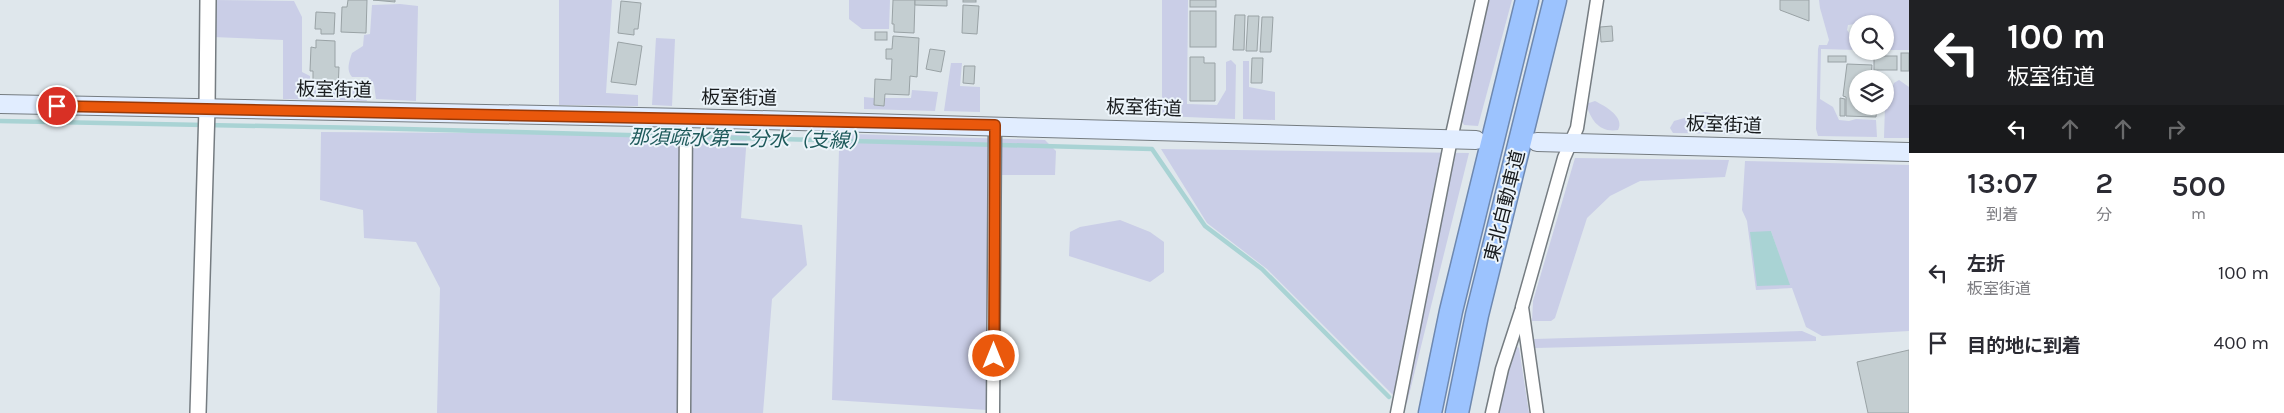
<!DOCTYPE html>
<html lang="ja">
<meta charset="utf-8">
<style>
:root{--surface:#fff;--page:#f7f7f7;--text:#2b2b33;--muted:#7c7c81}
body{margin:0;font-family:Karla,"Noto Sans JP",sans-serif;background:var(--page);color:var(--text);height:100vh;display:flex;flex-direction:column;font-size:19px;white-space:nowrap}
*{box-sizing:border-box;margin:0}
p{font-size:16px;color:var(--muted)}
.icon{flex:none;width:28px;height:28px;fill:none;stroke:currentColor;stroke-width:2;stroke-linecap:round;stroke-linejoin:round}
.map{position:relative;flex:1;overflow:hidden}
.details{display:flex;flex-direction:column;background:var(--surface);width:375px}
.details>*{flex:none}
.banner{background:#202124;color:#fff;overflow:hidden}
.controls{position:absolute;left:1849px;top:15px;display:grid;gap:10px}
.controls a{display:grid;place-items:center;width:45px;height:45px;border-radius:50%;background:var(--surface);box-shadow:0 1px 4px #0004;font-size:25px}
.pin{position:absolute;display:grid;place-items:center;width:42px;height:42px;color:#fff;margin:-21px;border:2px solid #fff;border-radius:50%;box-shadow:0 1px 5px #0007}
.me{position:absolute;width:55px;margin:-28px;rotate:0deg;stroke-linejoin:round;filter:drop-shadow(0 0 4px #0008)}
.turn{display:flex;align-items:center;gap:18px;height:105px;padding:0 15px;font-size:22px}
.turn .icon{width:65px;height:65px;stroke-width:2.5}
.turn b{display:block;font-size:35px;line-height:42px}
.lanes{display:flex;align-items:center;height:48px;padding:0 15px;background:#0003;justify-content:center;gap:25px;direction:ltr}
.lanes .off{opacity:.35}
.eta{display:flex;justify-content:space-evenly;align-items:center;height:85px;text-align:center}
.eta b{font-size:30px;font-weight:600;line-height:35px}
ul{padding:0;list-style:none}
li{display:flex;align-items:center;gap:15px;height:70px;padding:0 15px}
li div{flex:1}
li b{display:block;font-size:19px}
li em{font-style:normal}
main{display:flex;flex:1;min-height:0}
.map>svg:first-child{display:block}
.green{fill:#cacee7;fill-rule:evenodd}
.water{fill:#a9d3d4}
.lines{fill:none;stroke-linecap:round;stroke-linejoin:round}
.stream{stroke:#a9d3d4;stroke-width:4.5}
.building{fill:#c4ced1;stroke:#99a2a5}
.minor-casing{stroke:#757c81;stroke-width:15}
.tertiary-casing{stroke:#757c81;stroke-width:18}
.secondary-casing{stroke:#757c81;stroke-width:20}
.motorway-casing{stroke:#6e88af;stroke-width:25}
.minor{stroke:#fff;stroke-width:12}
.tertiary{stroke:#fff;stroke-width:15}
.secondary{stroke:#e1edff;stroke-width:18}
.motorway{stroke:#9cc3fe;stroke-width:22}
.route-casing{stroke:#983908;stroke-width:12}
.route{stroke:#ea580c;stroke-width:9}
.labels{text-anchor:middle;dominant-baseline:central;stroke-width:4;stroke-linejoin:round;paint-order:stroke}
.street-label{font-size:19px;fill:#181b1d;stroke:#ecf4fa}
.water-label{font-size:20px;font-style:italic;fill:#1d595a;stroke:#ecf4fa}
</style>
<main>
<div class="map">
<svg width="1909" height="413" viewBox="0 0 1909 413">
<rect width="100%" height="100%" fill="#dfe7ec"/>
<g class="green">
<polygon points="213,0 294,1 302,17 302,72 310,76 310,90 338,91 358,85 364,86 367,101 283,99 283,40 213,37"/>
<polygon points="559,0 612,0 606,93 638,95 638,106 559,105"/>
<polygon points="849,0 890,0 889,29 862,29 849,19"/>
<polygon points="1162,0 1188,0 1187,104 1217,105 1226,90 1226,62 1231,60 1236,65 1235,119 1162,116"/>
<polygon points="1487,0 1512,0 1478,126 1464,125 1461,119"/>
<polygon points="1819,0 1909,0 1909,50 1885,50 1885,24 1858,24 1857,28 1855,24 1848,25 1847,30 1850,34 1857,32 1857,29 1857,50 1821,49 1820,99 1833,107 1839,120 1849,121 1856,119 1876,120 1877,137 1818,136 1816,129 1818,49 1819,45 1827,45 1829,40 1820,8"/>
<path d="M400 4 418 6 416 101 376 99 374 85 368 77H352C346 70 349 62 352 53L363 46 364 35 370 34 372 5Z"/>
<polygon points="656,38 675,39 672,106 652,105"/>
<polygon points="1243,61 1249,61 1249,87 1275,92 1275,120 1243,119"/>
<polygon points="951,63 962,63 960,86 980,87 980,112 944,111"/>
<polygon points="1899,80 1909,87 1909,138 1884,138 1885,105 1894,83"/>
<polygon points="912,90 938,92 935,111 864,109 864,97 874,98 874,105 884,106 885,98 911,98"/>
<path d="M1595 101C1605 106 1625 117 1618 130 1599 133 1591 120 1586 104Z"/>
<polygon points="1705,112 1731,117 1735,121 1736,130 1732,134 1673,133 1670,128 1674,121"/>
<polygon points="321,132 747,135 741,218 802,225 807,265 772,299 763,413 437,413 440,288 416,242 364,238 363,210 320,200"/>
<polygon points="852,134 1045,140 1056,151 1055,175 988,175 987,410 832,400 839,149"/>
<polygon points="1161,149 1469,153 1407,403 1396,398 1267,269 1207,223"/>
<polygon points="1575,158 1729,160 1725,177 1640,181 1610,196 1587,218 1555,318 1551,321 1532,321 1533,301"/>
<path d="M1745 161 1909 165V331L1822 336 1806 327 1792 288 1756 290 1747 221 1742 210ZM1771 231 1789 285H1757Z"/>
<polygon points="1120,220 1150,232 1164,242 1164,272 1150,282 1069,256 1070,232 1080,227"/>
<polygon points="1802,331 1816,337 1816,341 1535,348 1534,339"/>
<polygon points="1514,345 1519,348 1529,413 1492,413"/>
</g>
<polygon class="water" points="1771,231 1790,285 1757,286 1750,232"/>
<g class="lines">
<polyline class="stream" points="0,121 366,128 1152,149 1205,226 1262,269 1389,397"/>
</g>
<g class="building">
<polygon points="348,0 367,0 366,33 341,32 342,7 347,7"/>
<polygon points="373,0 395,0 395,2"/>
<polygon points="893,0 915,0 914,33 894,32 894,24 892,24"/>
<polygon points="915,0 947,0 947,6 915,5"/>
<rect x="963" y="0" width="13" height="2"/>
<rect x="1190" y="0" width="26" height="7"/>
<polygon points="1780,0 1809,0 1809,21 1780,10"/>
<polygon points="621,1 641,3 638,29 634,29 634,35 618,33"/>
<polygon points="963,5 979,6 977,34 962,33"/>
<rect x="1190" y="11" width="26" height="36"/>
<polygon points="316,12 335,13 334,34 321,34 321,29 315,29"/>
<polygon points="1235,15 1245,15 1244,50 1233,50"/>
<polygon points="1248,16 1259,16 1257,51 1246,51"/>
<polygon points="1262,17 1273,17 1271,52 1260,52"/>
<polygon points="1612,26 1613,41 1601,42 1600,27"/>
<rect x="875" y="32" width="12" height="8"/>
<polygon points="893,36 919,38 917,77 910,76 909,95 885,94 884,106 874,105 875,79 891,80 892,59 886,59 886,49 892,49"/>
<polygon points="316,40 335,41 335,67 339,67 338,89 313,88 313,71 310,71 311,47 316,48"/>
<polygon points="618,42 642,46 636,85 611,82"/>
<polygon points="930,49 945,51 941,72 926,69"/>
<rect x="1901" y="53" width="8" height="18"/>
<rect x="1828" y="56" width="18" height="6"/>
<rect x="1874" y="56" width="23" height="14"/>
<polygon points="1190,57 1204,57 1204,63 1215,63 1215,101 1190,101"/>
<polygon points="1252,58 1263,58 1262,83 1251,83"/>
<polygon points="1847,64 1872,65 1871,79 1858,79 1858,106 1877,106 1876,117 1846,116 1846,97 1843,96"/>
<polygon points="964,66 975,66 974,84 963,83"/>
<polygon points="1840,98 1845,99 1845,116 1840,116"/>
<polygon points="1909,350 1909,413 1868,413 1857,362"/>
</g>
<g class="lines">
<g class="minor-casing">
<g id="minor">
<polyline points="684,413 686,118"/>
<polyline points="993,413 995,125"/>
<polyline points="1397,413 1451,139 1482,0"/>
<polyline points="1492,413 1502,369 1521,311"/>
<polyline points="1537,413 1522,307 1564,158 1577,128 1597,0"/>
</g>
</g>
<g class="tertiary-casing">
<polyline id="tertiary" points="198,413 207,108 208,0"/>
</g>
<g class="secondary-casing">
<g id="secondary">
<polyline points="0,104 686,118 1476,140"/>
<polyline points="1537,142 1909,152"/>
</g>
</g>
<g class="motorway-casing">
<g id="motorway">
<polyline points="1430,413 1451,311 1527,0"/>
<polyline points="1457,413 1477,315 1555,0"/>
</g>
</g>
<use href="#minor" class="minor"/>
<use href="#tertiary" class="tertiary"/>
<use href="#secondary" class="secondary"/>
<use href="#motorway" class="motorway"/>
</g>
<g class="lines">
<g class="route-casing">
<polyline id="route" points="57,106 995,125 994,356"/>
</g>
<use href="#route" class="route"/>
</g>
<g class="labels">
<g class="street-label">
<text transform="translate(334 90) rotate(1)">板室街道</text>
<text transform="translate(739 98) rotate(1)">板室街道</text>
<text transform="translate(1144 108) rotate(2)">板室街道</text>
<text transform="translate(1724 125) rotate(2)">板室街道</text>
<text transform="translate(1505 206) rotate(-76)">東北自動車道</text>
</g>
<g class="water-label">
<text transform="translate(749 139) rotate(1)">那須疏水第二分水（支線）</text>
</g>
</g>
</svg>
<div class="controls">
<a><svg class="icon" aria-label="search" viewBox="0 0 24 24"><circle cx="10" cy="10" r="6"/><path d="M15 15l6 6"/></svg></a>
<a><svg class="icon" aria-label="layers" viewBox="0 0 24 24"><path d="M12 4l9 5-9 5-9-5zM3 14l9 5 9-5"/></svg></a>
</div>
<div class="pin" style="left:57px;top:106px;background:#d93025"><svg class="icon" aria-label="arrive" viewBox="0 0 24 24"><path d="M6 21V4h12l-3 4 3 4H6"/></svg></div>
<svg class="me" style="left:994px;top:356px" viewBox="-20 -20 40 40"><circle r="17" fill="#ea580c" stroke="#fff" stroke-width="3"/><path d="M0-11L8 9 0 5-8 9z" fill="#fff"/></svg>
</div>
<section class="details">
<div class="banner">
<div class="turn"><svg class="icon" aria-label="left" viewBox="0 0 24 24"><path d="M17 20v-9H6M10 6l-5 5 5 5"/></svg><div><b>100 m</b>板室街道</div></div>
<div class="lanes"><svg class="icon" aria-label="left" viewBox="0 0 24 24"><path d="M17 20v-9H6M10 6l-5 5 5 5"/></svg><svg class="icon off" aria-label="ahead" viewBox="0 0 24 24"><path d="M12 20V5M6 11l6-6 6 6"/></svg><svg class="icon off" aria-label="ahead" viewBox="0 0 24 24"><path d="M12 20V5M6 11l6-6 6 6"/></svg><svg class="icon off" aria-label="right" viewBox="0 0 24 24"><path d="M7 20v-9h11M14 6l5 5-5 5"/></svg></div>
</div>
<div class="eta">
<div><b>13:07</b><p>到着</p></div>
<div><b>2</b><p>分</p></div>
<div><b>500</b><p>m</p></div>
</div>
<ul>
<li><svg class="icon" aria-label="left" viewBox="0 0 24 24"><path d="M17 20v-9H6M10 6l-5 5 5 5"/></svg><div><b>左折</b><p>板室街道</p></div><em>100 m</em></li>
<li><svg class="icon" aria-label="arrive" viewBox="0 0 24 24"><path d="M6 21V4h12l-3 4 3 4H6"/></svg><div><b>目的地に到着</b></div><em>400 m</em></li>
</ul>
</section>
</main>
